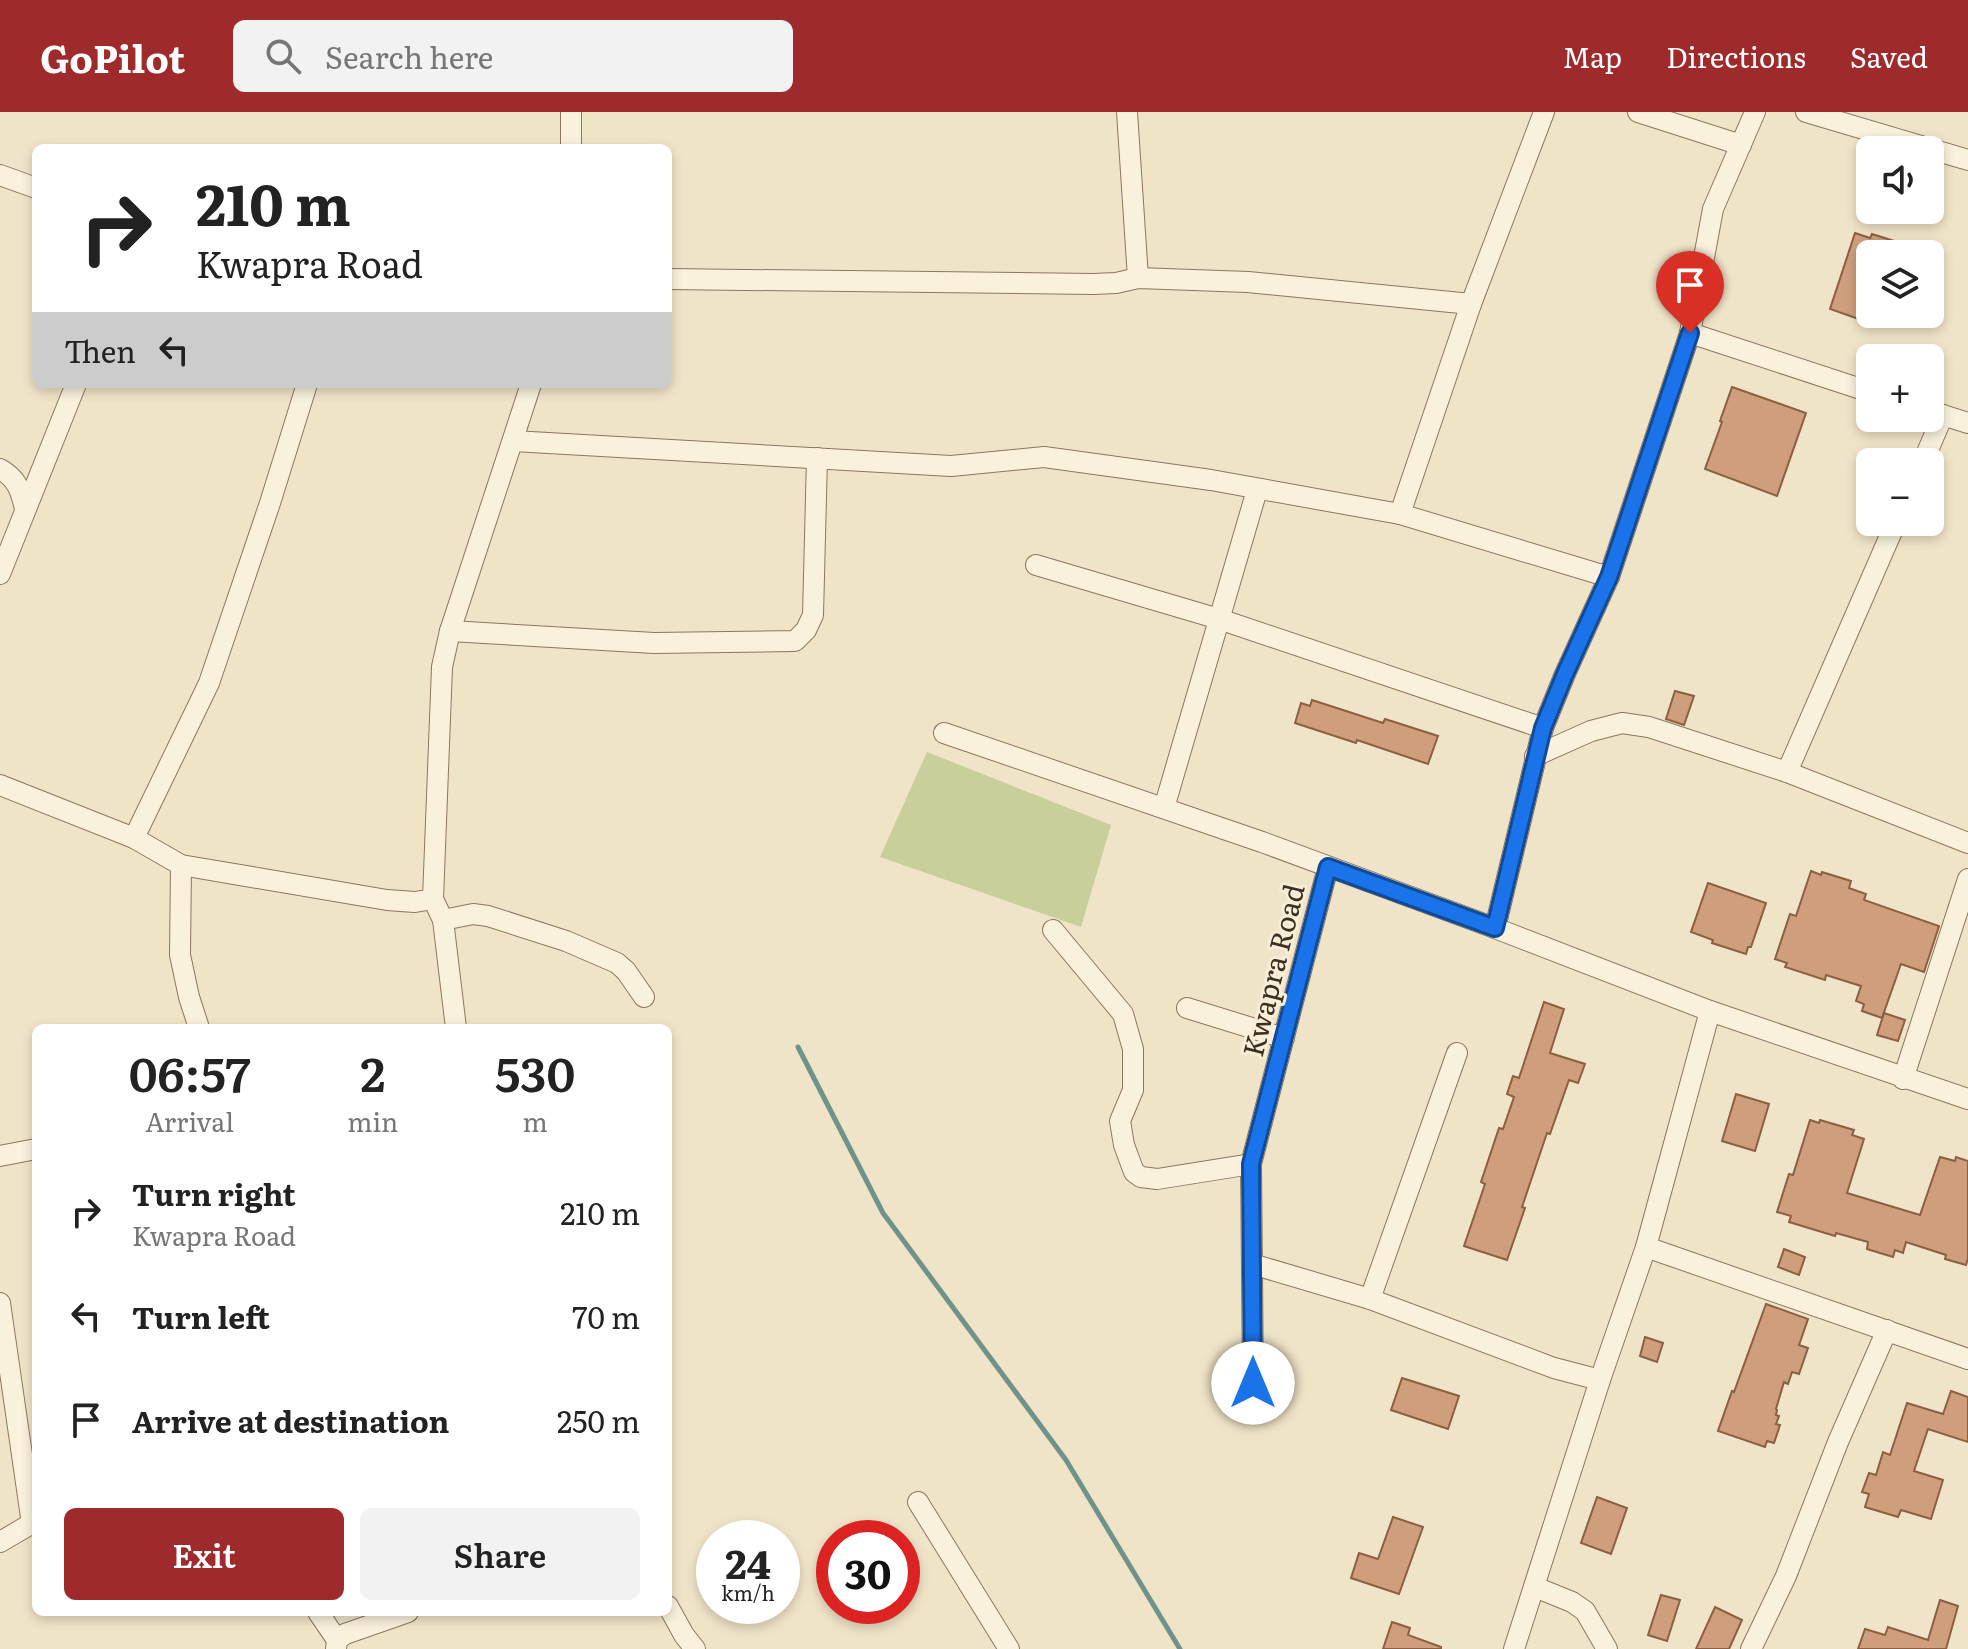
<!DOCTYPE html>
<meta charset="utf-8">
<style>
:root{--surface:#fff;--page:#f2f2f2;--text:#222;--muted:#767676;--accent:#9e2a2b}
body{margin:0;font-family:Literata,serif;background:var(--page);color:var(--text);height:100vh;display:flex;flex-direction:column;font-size:30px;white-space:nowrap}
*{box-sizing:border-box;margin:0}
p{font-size:26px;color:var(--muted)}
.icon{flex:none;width:44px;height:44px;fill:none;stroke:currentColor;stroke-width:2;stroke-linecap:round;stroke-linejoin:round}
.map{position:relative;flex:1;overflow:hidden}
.sheet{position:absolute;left:32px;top:912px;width:640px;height:592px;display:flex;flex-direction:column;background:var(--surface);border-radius:12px;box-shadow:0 4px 12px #0003}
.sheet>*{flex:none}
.hud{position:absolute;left:32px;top:32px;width:640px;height:244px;border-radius:12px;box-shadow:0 4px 12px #0003;background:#fff;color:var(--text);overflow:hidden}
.controls{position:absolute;left:1856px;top:24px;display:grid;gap:16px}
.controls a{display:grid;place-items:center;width:88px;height:88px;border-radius:12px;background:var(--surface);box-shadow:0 4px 12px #0003;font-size:40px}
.speed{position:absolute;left:696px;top:1408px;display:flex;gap:16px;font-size:40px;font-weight:700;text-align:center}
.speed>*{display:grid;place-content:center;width:104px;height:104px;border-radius:50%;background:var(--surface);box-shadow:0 4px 12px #0003;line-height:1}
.speed small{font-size:20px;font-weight:400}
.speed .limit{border:12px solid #d22;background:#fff;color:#111}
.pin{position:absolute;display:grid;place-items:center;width:68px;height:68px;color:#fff;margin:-82px -34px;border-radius:50% 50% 50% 0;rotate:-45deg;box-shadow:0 0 8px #0007}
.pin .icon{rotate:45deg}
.me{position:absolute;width:88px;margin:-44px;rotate:0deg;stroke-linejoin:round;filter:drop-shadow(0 0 6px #0008)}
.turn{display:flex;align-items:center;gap:28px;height:168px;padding:0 32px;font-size:36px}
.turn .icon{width:104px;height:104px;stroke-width:2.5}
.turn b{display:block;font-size:56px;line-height:68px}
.then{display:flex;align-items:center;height:76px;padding:0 32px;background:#0003;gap:16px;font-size:30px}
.eta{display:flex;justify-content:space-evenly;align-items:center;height:136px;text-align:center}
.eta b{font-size:48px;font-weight:600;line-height:56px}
.action{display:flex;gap:16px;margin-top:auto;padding:16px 32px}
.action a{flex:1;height:92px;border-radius:12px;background:var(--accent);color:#fff;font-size:32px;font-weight:600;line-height:92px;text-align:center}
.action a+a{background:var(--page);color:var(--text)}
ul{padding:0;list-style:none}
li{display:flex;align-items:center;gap:24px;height:104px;padding:0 32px}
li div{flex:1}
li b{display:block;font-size:30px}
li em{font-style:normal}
header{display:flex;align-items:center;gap:48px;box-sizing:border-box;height:112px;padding:0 40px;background:var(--accent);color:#fff}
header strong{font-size:38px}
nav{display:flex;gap:44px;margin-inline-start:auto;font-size:28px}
.search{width:560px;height:72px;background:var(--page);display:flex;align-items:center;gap:20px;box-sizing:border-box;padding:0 28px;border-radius:12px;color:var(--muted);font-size:30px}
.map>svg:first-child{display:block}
.green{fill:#c9cf9b}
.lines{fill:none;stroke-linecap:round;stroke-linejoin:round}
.stream{stroke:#6f938a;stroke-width:5}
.building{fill:#cf9f7d;stroke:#8d5f41;stroke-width:2}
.minor-casing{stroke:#8d765c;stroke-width:22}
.minor{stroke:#faf1dc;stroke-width:20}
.route-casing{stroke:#114b97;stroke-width:20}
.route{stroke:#1a73e8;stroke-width:14}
.labels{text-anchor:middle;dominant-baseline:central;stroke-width:6;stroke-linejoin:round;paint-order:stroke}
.street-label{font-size:28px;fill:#3d2e20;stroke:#f7eed8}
</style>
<header>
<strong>GoPilot</strong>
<div class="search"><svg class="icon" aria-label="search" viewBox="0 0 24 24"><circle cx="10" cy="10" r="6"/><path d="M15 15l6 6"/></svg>Search here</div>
<nav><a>Map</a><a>Directions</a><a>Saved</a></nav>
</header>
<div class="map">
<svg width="1968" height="1537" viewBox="0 0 1968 1537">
<rect width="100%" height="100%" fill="#f0e4c8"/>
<polygon class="green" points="927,640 1111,713 1081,815 880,745"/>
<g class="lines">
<polyline class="stream" points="798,935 883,1101 1066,1348 1180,1537"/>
</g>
<g class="building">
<polygon points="1855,121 1870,126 1872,122 1894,129 1890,142 1870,142 1870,211 1830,197"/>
<polygon points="1732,275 1806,301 1777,384 1705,357 1722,310 1720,309"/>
<polygon points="1675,579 1694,584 1684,613 1666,607"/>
<polygon points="1312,588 1383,611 1385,607 1438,624 1428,652 1357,628 1356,631 1295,611 1301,591 1310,594"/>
<polygon points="1811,759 1821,763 1822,760 1851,769 1849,776 1866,782 1864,788 1939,814 1924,860 1901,852 1882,906 1862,899 1864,892 1856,889 1861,874 1826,863 1825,868 1785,855 1787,851 1775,847 1790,802 1796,804"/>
<polygon points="1708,771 1766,791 1751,835 1748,835 1746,842 1712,831 1713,828 1691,820"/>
<polygon points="1544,890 1564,897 1550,941 1585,952 1578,971 1569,968 1550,1022 1547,1021 1522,1095 1525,1096 1507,1148 1464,1134 1485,1072 1481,1070 1499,1016 1503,1017 1514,985 1507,982 1513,964 1519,966"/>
<polygon points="1884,901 1905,908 1898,929 1877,923"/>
<polygon points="1736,982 1769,992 1755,1039 1722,1029"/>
<polygon points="1810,1008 1819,1011 1820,1008 1854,1018 1852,1023 1864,1027 1847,1081 1920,1103 1940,1045 1955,1049 1956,1045 1968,1049 1968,1146 1966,1153 1945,1147 1946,1143 1906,1130 1903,1141 1895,1138 1893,1145 1867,1137 1868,1130 1836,1121 1835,1124 1789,1110 1791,1104 1777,1100 1789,1062 1793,1063"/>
<polygon points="1784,1137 1805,1145 1799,1163 1778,1155"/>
<polygon points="1766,1192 1808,1207 1799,1233 1808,1236 1799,1262 1792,1260 1788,1272 1784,1270 1776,1297 1777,1298 1776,1303 1779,1304 1776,1312 1780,1313 1774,1331 1767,1329 1765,1335 1718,1319 1732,1279 1734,1280"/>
<polygon points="1645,1225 1663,1231 1657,1250 1640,1244"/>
<polygon points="1402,1266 1459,1284 1448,1317 1391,1298"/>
<polygon points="1951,1279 1968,1285 1968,1330 1928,1317 1914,1359 1943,1368 1931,1407 1901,1398 1898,1405 1865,1395 1869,1382 1862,1380 1869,1361 1876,1363 1883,1340 1890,1343 1907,1291 1943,1302"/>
<polygon points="1597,1385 1627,1396 1611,1442 1581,1431"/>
<polygon points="1393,1405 1423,1415 1399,1482 1351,1466 1359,1441 1378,1447"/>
<polygon points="1661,1483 1680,1488 1667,1529 1648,1523"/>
<polygon points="1940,1488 1958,1494 1946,1537 1858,1537 1865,1517 1885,1523 1888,1515 1928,1528"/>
<polygon points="1715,1495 1742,1508 1729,1537 1696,1537"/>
<polygon points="1392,1510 1410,1516 1408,1523 1441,1535 1441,1537 1383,1537"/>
</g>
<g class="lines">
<g class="minor-casing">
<g id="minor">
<polyline points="571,0 571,36"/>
<polyline points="1127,0 1138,166"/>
<polyline points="1638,0 1741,33"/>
<polyline points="1806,0 1968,48"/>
<polyline points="0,63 36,76"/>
<polyline points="668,167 1093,172 1116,171 1138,166 1248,170 1471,192"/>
<polyline points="1690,221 1870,280"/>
<polyline points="1930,299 1968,311"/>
<polyline points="513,329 951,354 1044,345 1211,368 1400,402 1609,465"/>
<polyline points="1923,350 1943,303"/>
<path d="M0 357C17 366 21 379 25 397"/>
<polyline points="1400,402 1471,192 1544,0"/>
<polyline points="1036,453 1219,507 1543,616"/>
<polyline points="0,462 76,272"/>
<polyline points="450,519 654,531 795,529 806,518 813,503 817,346"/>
<polyline points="944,621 1262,730 1495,816 1710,899 1968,987"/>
<polyline points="1535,644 1591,619 1622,611 1649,615 1787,660 1968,731"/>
<polyline points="1787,660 1896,410"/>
<polyline points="0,673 134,726 181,753 387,788 415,790 433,787"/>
<polyline points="1164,696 1257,378"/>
<polyline points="134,726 209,571 270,391 307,272"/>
<polyline points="181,753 180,843 189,885 199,916"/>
<polyline points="443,808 473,802 488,804 566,829 617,851 626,859 644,885"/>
<polyline points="1495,816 1543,616 1565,562 1609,465 1690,221 1713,97 1755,0"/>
<polyline points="1053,818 1123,902 1133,937 1133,978 1120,1009 1124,1033 1134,1060 1141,1065 1157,1067 1251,1052"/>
<polyline points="1187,896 1284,926"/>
<polyline points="456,916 443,808 433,787 442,555 450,519 531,272"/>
<polyline points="1903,967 1968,767"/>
<polyline points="0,1044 36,1037"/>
<polyline points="1646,1135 1968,1247"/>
<polyline points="1252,1152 1370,1187 1554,1256 1600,1268"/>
<polyline points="1370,1187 1457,941"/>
<polyline points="0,1191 32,1412"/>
<polyline points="1253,1271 1251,1052 1328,755"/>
<polyline points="918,1390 1009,1537"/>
<polyline points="0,1430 36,1409"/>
<polyline points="1535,1475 1572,1490 1585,1499 1607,1537"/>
<polyline points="668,1494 684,1523 695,1537"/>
<polyline points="318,1500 337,1528"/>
<polyline points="336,1537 337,1528 345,1522 408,1500"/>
<polyline points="1514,1537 1600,1268 1646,1135 1710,899"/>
<polyline points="1751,1537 1786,1464 1838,1330 1887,1218"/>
</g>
</g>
<use href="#minor" class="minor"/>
</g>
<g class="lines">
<g class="route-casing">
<polyline id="route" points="1253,1271 1251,1052 1328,755 1495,816 1543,616 1565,562 1609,465 1690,221"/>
</g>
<use href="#route" class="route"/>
</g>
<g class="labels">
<g class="street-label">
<text transform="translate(1272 858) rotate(-76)">Kwapra Road</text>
</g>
</g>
</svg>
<div class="controls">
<a><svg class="icon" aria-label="sound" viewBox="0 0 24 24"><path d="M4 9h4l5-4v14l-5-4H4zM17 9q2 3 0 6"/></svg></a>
<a><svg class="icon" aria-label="layers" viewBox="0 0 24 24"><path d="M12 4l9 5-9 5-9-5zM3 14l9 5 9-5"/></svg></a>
<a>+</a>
<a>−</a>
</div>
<div class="speed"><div>24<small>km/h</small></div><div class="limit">30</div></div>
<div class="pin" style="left:1690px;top:221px;background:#d93025"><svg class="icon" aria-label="arrive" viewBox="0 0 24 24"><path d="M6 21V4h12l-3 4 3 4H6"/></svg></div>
<svg class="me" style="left:1253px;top:1271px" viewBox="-20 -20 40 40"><circle r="19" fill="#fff"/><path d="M0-13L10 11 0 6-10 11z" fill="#1a73e8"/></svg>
<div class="hud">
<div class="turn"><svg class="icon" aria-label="right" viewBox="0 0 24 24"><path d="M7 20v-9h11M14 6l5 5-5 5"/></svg><div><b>210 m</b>Kwapra Road</div></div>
<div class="then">Then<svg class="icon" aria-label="left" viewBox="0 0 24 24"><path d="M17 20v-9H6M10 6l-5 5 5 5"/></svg></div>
</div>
<section class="sheet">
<div class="eta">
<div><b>06:57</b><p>Arrival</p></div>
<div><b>2</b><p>min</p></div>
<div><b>530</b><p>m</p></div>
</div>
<ul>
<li><svg class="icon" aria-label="right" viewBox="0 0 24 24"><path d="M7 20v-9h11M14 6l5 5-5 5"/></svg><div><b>Turn right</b><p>Kwapra Road</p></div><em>210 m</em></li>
<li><svg class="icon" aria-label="left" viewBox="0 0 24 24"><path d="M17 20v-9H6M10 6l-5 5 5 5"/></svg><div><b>Turn left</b></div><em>70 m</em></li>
<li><svg class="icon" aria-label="arrive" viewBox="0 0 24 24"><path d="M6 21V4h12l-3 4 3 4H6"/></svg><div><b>Arrive at destination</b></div><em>250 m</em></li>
</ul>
<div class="action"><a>Exit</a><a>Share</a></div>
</section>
</div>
